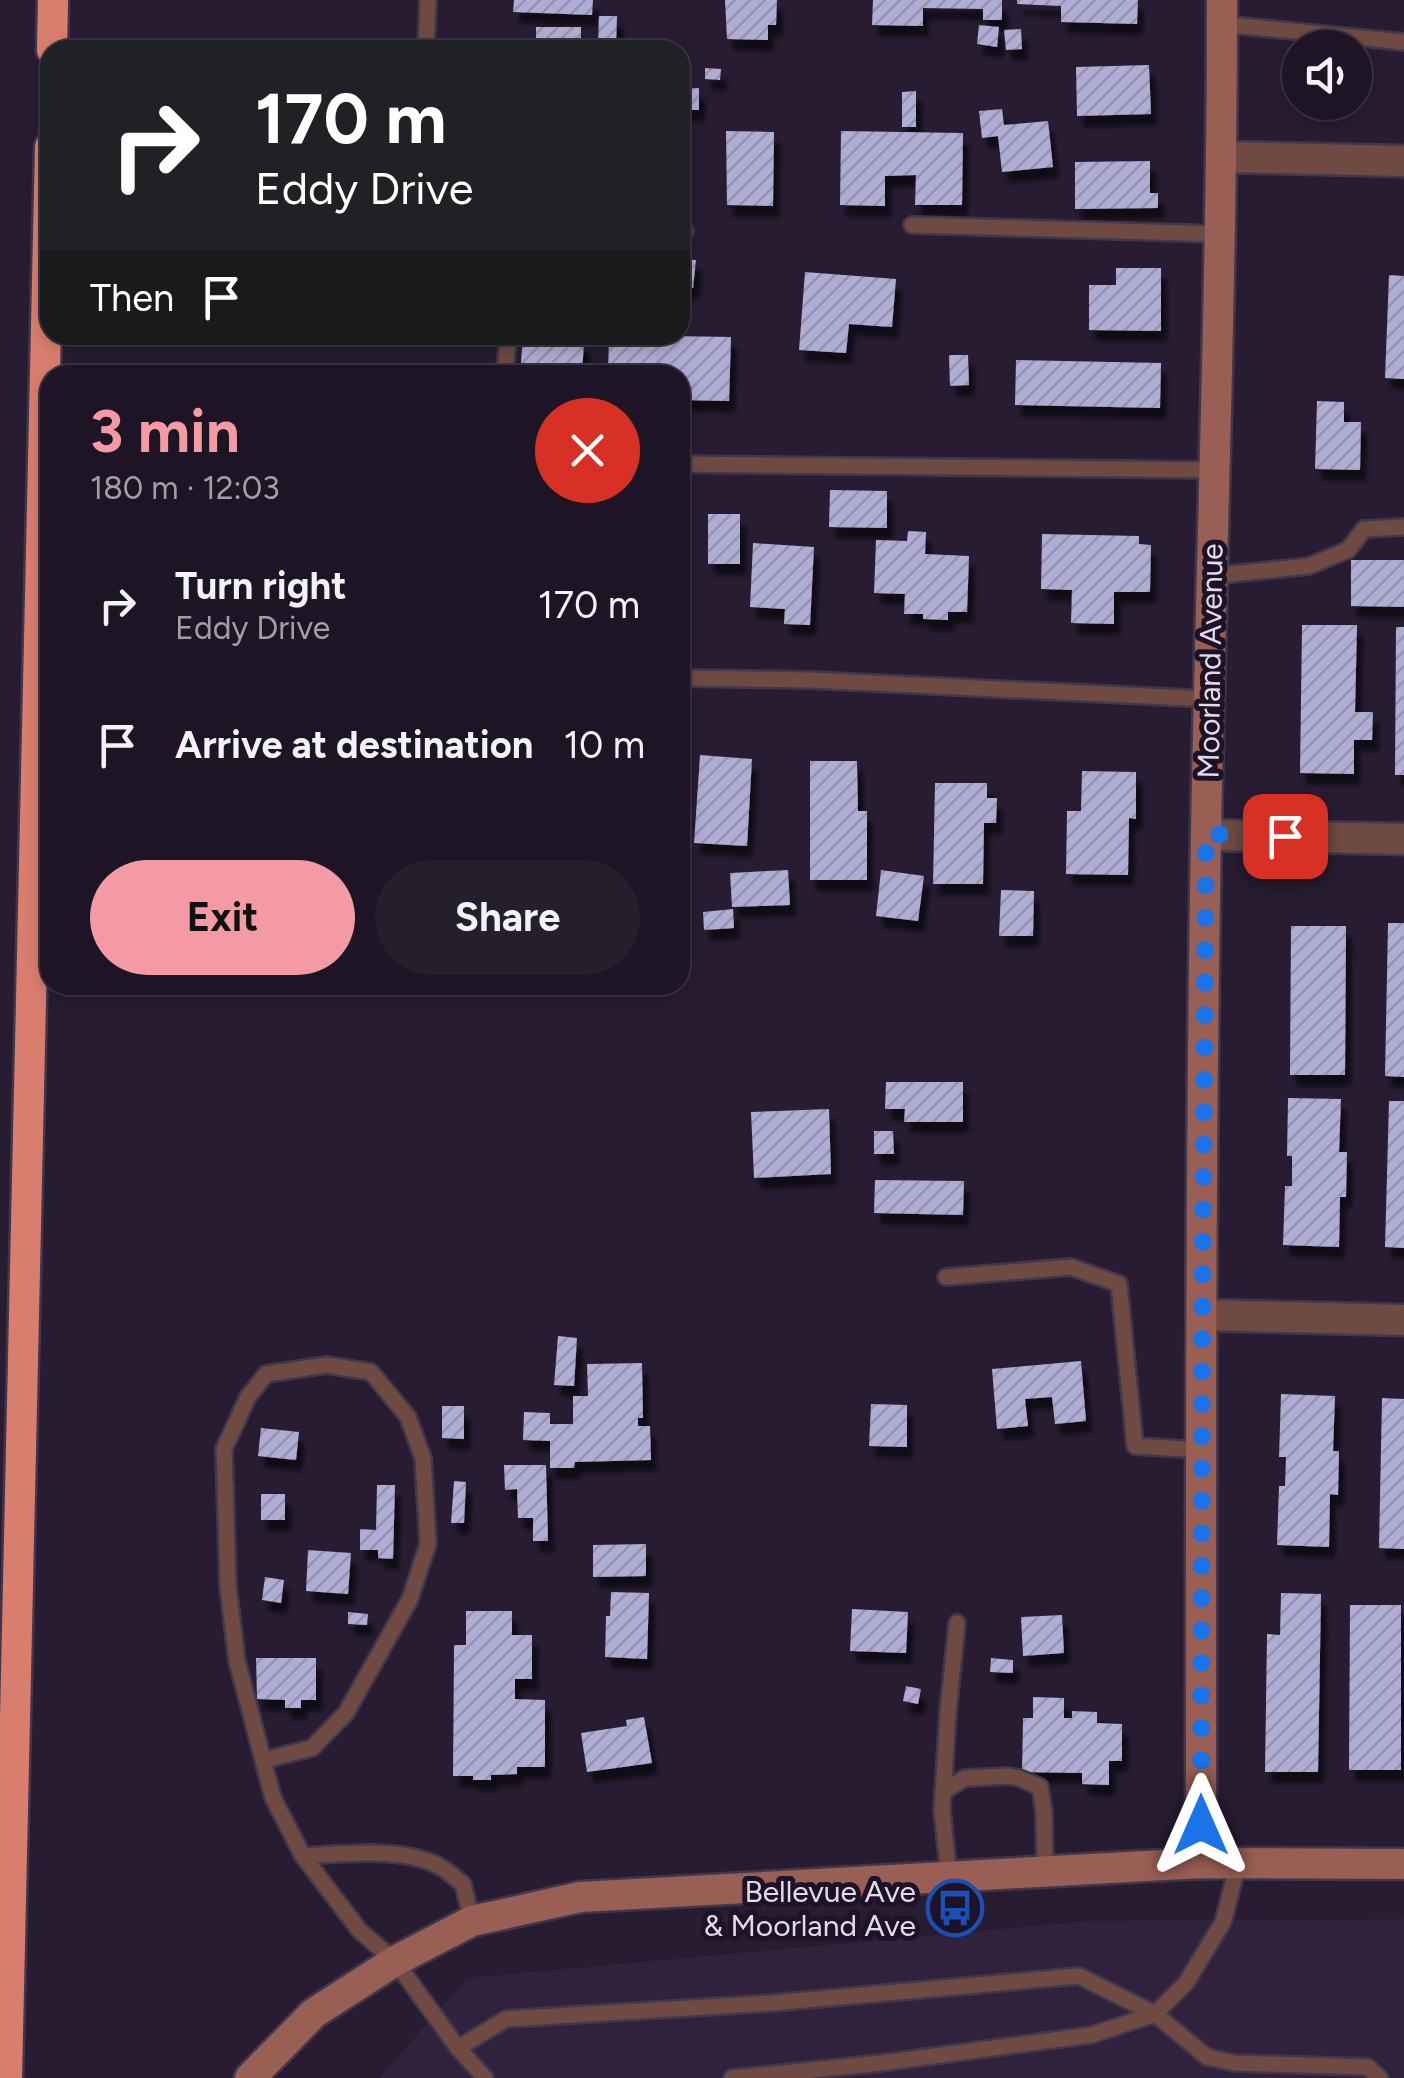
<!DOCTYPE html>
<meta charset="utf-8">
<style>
:root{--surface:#1d1525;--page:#251e2d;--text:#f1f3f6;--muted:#a09fa7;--line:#3b3442;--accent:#f49aa4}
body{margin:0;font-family:Figtree,sans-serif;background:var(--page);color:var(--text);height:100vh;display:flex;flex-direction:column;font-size:38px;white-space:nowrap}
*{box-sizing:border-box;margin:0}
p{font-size:32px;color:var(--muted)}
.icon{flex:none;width:55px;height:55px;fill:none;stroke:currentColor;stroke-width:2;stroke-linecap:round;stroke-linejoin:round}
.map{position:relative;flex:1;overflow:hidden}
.panel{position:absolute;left:40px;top:365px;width:650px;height:630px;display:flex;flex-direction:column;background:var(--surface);border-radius:30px;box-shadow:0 5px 15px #0003,0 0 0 2px var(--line)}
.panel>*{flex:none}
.guide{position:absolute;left:40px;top:40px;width:650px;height:305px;border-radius:30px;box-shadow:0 5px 15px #0003,0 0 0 2px var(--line);background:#202124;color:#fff;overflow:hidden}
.tools{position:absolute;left:1282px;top:30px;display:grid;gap:20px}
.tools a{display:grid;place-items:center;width:90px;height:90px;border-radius:50%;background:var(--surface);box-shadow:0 5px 15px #0003,0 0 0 2px var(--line);font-size:50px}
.pin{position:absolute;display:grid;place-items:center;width:85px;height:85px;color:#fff;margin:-42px;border-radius:20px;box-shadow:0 5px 15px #0006}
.me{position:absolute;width:110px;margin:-55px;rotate:0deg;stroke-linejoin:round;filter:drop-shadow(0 0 8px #0008)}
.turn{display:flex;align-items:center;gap:35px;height:210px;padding:0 50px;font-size:45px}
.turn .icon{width:130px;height:130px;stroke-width:2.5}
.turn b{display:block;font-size:70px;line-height:85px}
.then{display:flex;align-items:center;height:95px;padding:0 50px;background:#0003;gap:20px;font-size:38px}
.round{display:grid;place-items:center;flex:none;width:105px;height:105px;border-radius:52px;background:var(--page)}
.overview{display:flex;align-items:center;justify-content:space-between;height:170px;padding:0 50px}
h1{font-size:60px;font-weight:700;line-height:75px;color:var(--accent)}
.primary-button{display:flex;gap:20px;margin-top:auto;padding:20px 50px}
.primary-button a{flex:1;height:115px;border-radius:60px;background:var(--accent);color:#111;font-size:40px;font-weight:700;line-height:115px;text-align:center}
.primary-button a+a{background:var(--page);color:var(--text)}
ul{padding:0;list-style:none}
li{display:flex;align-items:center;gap:30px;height:140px;padding:0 50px}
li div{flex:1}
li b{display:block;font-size:38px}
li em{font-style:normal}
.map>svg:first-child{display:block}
.built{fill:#30213c}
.building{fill:url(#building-hatch);filter:url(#shadow)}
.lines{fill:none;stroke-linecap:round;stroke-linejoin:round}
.lane-casing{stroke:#41374b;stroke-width:20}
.street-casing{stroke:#41374b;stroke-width:35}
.secondary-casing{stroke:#41374b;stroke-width:35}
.highway-casing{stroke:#41374b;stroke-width:35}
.lane{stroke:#6f4a43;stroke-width:15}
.street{stroke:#6f4a43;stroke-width:30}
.secondary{stroke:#9a5f54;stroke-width:30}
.highway{stroke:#d97e6e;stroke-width:30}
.route{stroke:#1a73e8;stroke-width:18;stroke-dasharray:0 32.4}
.labels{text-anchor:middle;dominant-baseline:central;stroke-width:10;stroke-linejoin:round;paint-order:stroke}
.street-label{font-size:30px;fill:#e2dbe9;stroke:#1e1227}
.poi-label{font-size:30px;fill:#e2dbe9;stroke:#1e1227;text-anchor:end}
</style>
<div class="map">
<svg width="1404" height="2078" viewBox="0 0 1404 2078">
<defs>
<pattern id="building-hatch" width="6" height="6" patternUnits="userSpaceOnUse" patternTransform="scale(2.5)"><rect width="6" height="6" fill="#b0add4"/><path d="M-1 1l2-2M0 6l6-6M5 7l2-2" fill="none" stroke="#9592b0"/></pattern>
<filter id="shadow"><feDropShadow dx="6" dy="11" stdDeviation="2.5" flood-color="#0009"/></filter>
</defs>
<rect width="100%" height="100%" fill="#271c31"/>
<polygon class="built" points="1404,1919 1404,2078 379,2078 467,1978 1088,1921"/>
<g class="building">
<polygon points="514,0 593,0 592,15 513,12"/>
<polygon points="725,0 777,0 776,25 768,25 768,40 727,39"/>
<polygon points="873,0 1002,0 1002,20 983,20 983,9 923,8 923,26 872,25"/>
<polygon points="1017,0 1138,0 1137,24 1061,22 1061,6 1017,4"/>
<polygon points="599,16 617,16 616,46 598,45"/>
<polygon points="979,25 999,27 997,47 977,44"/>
<polygon points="536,27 581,27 581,46 536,45"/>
<polygon points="1021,29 1022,49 1006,50 1004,30"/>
<polygon points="1149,65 1151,114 1077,116 1076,67"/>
<polygon points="705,68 721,69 720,80 705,79"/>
<polygon points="699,88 699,110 680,110 680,89"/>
<polygon points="916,91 916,127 902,127 902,92"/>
<polygon points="1002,109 1004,125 1048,121 1053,167 1002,172 998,136 982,138 979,111"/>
<polygon points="726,131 774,132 773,206 727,205"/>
<polygon points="841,131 963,133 962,205 915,205 916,175 885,176 885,206 840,205"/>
<polygon points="1150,161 1150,193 1158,193 1158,208 1075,209 1075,162"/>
<polygon points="680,259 696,260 693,288 680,287"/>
<polygon points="1116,268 1161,268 1161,331 1089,330 1089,285 1116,285"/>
<polygon points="805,272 896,279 892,327 849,324 846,353 799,350"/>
<polygon points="1389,275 1404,276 1404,379 1385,378"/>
<polygon points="523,335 558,335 558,339 584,341 582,375 520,375"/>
<polygon points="609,335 731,337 729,401 680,400 680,375 608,375"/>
<polygon points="949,355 968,355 969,385 950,386"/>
<polygon points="1016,360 1161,363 1160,408 1015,405"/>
<polygon points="1317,401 1344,402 1344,422 1361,422 1360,470 1315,469"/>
<polygon points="830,490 887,491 887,528 829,527"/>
<rect x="708" y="514" width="32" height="50"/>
<polygon points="908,531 926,532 925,554 969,556 967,612 948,612 948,620 923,619 923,614 904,614 905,594 874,593 876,540 907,541"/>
<polygon points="1042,534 1139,536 1139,544 1151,545 1150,592 1114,592 1114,624 1071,623 1072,590 1041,589"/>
<polygon points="753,543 814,547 810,625 784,624 785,609 750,607"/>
<polygon points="1351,560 1404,560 1404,607 1351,606"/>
<polygon points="1302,625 1357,625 1355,712 1373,712 1372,740 1354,740 1354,774 1300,773"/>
<polygon points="1396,627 1404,627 1404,775 1395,775"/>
<polygon points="700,755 752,759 747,846 694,843"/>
<polygon points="810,761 857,761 858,811 867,811 867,880 810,880"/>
<polygon points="1082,771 1136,772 1136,819 1129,818 1128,875 1066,874 1067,811 1081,811"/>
<polygon points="935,783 987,783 987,798 997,798 996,823 984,823 983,884 933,884"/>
<polygon points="788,870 790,905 732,907 730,873"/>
<polygon points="881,870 924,876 918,921 876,916"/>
<polygon points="1001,890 1034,891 1033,936 999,936"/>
<polygon points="733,909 734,928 704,930 703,912"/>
<polygon points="1388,923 1404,923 1404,1077 1385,1076"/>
<polygon points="1291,926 1346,926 1345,1075 1290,1075"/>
<polygon points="886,1082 963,1082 963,1122 904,1122 905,1109 885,1109"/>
<polygon points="1288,1098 1341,1099 1339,1152 1347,1152 1346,1197 1340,1197 1339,1247 1283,1245 1285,1186 1292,1186 1292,1156 1287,1156"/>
<polygon points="1389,1101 1404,1101 1404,1248 1385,1247"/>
<polygon points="829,1109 831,1174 754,1178 751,1112"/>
<polygon points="874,1131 893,1131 894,1154 874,1154"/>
<polygon points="875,1180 964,1181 963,1215 874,1213"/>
<polygon points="558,1336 577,1338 574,1386 554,1385"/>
<polygon points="1081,1361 1086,1421 1055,1424 1052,1397 1025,1399 1028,1426 997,1429 992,1369"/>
<polygon points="642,1363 643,1418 638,1418 638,1426 650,1426 651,1460 575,1462 574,1468 550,1468 550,1441 523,1440 524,1412 550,1413 550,1424 573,1424 573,1396 588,1396 587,1364"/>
<polygon points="1281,1394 1335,1396 1333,1451 1339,1451 1338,1495 1330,1494 1329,1547 1277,1545 1279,1486 1285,1486 1286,1457 1279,1457"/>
<polygon points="1382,1398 1404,1399 1404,1549 1379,1548"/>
<polygon points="871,1404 907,1405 907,1447 869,1446"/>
<polygon points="442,1406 464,1406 464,1439 442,1438"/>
<polygon points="261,1428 299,1432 296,1460 258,1456"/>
<polygon points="504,1465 546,1465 548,1541 533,1541 533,1518 518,1518 517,1489 505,1490"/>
<polygon points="454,1481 466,1482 464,1523 451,1523"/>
<polygon points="377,1485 395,1485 393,1559 378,1558 378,1550 360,1550 360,1529 376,1530"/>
<rect x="261" y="1494" width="24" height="26"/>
<polygon points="646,1544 646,1576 593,1577 593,1545"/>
<polygon points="308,1550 351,1553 348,1594 306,1591"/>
<polygon points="265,1577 284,1580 281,1603 262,1600"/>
<polygon points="611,1592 649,1593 647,1659 605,1657 606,1616 610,1616"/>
<polygon points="1281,1593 1321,1594 1318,1772 1265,1772 1267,1634 1280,1635"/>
<polygon points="1350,1605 1401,1605 1401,1770 1349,1770"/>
<polygon points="852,1609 908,1612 906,1653 850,1651"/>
<polygon points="466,1611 512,1611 512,1635 532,1635 532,1679 515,1679 515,1699 545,1700 545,1767 517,1767 517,1774 491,1775 491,1780 473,1780 473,1776 453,1776 454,1645 466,1645"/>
<polygon points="348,1612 368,1614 367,1625 348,1624"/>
<polygon points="1062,1615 1064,1653 1023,1656 1021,1617"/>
<polygon points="256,1658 316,1658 316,1700 301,1700 301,1708 285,1708 285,1700 257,1699"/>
<polygon points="991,1658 1013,1660 1013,1673 990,1672"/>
<polygon points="906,1686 921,1689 918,1704 903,1701"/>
<polygon points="1033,1697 1064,1698 1064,1718 1072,1718 1072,1711 1097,1712 1097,1723 1122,1724 1122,1761 1109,1761 1109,1785 1082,1784 1082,1773 1022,1772 1023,1718 1033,1718"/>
<polygon points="644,1717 652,1763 587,1772 581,1733 627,1726 626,1720"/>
</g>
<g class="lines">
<g class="lane-casing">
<g id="lane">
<polyline points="1222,24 1404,42"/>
<polyline points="426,50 428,0"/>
<polyline points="912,225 1220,234"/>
<polyline points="680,231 685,231"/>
<polyline points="505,375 508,335"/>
<polyline points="680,464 1214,470"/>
<polyline points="1212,576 1309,566 1348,550 1364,529 1404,527"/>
<polyline points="680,678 810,680 1209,699"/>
<polyline points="946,1277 1071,1267 1119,1284 1135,1446 1201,1450"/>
<polyline points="264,1760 312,1748 346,1713 410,1599 428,1544 423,1458 408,1417 371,1372 326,1365 266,1374 248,1397 224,1449 228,1587 237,1661 273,1798 303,1856 360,1931 395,1961 458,2048 485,2078"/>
<polyline points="943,1792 965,1778 1008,1776 1019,1778 1040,1787 1044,1812 1045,1873"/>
<path d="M303 1856C343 1854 400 1847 437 1865 446 1869 455 1878 463 1884L472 1921"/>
<polyline points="949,1876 942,1810 948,1712 957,1623"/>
<polyline points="458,2048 506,2019 772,2003 1079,1976 1155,2014 1207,2057 1234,2063 1368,2067 1380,2078"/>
<polyline points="732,2078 881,2063 1091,2035 1155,2014 1186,1983 1223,1922 1238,1864"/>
</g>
</g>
<g class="street-casing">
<g id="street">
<polyline points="1222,157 1404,161"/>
<polyline points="1206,835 1404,839"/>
<polyline points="1202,1315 1404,1320"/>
</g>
</g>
<g class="secondary-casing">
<g id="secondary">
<path d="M1201 1863C1201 1520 1200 1176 1206 833 1211 555 1222 278 1222 0"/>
<polyline points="250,2078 314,2013 395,1961 472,1921 580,1897 1201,1863 1404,1864"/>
</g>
</g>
<g class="highway-casing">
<g id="highway">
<polyline points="52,50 53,0"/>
<polyline points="7,2078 50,147"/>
</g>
</g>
<use href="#lane" class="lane"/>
<use href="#street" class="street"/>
<use href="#secondary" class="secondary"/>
<use href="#highway" class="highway"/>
</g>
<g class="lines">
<polyline class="route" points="1201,1825 1202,1348 1206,834 1285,836"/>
</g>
<defs>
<g id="bus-ring" transform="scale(2.875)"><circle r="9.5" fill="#1e1227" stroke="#1a4fb4" stroke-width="1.5"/><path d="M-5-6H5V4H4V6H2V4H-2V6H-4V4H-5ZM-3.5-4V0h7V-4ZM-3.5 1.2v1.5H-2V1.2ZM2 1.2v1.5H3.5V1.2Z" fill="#1a4fb4"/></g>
</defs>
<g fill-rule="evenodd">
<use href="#bus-ring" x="955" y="1908"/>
</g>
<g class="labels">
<g class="street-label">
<text transform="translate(1210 661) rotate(-89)">Moorland Avenue</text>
</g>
<g class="poi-label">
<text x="916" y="1891">Bellevue Ave<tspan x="916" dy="34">&amp; Moorland Ave</tspan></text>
</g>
</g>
</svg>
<div class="tools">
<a><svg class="icon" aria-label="sound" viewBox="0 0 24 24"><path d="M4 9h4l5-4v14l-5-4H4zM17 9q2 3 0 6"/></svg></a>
</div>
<div class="pin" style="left:1285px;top:836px;background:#d93025"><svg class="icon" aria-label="arrive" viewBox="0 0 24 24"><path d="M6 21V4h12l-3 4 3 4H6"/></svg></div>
<svg class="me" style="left:1201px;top:1825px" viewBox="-20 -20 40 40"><path d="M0-17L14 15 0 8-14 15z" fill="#1a73e8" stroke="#fff" stroke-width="4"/></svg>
<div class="guide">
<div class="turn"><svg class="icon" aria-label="right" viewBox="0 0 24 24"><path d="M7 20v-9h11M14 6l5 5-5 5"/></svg><div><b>170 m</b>Eddy Drive</div></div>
<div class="then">Then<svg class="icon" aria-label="arrive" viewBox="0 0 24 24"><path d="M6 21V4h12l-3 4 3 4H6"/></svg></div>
</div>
<section class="panel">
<div class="overview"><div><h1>3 min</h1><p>180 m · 12:03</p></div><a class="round" style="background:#d93025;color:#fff"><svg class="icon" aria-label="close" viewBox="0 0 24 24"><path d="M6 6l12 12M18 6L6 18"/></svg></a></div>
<ul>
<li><svg class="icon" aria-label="right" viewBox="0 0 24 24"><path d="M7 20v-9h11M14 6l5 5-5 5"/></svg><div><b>Turn right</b><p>Eddy Drive</p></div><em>170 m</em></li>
<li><svg class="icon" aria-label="arrive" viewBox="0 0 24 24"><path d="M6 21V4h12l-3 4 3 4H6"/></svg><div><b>Arrive at destination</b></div><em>10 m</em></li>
</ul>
<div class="primary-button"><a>Exit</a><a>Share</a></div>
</section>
</div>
